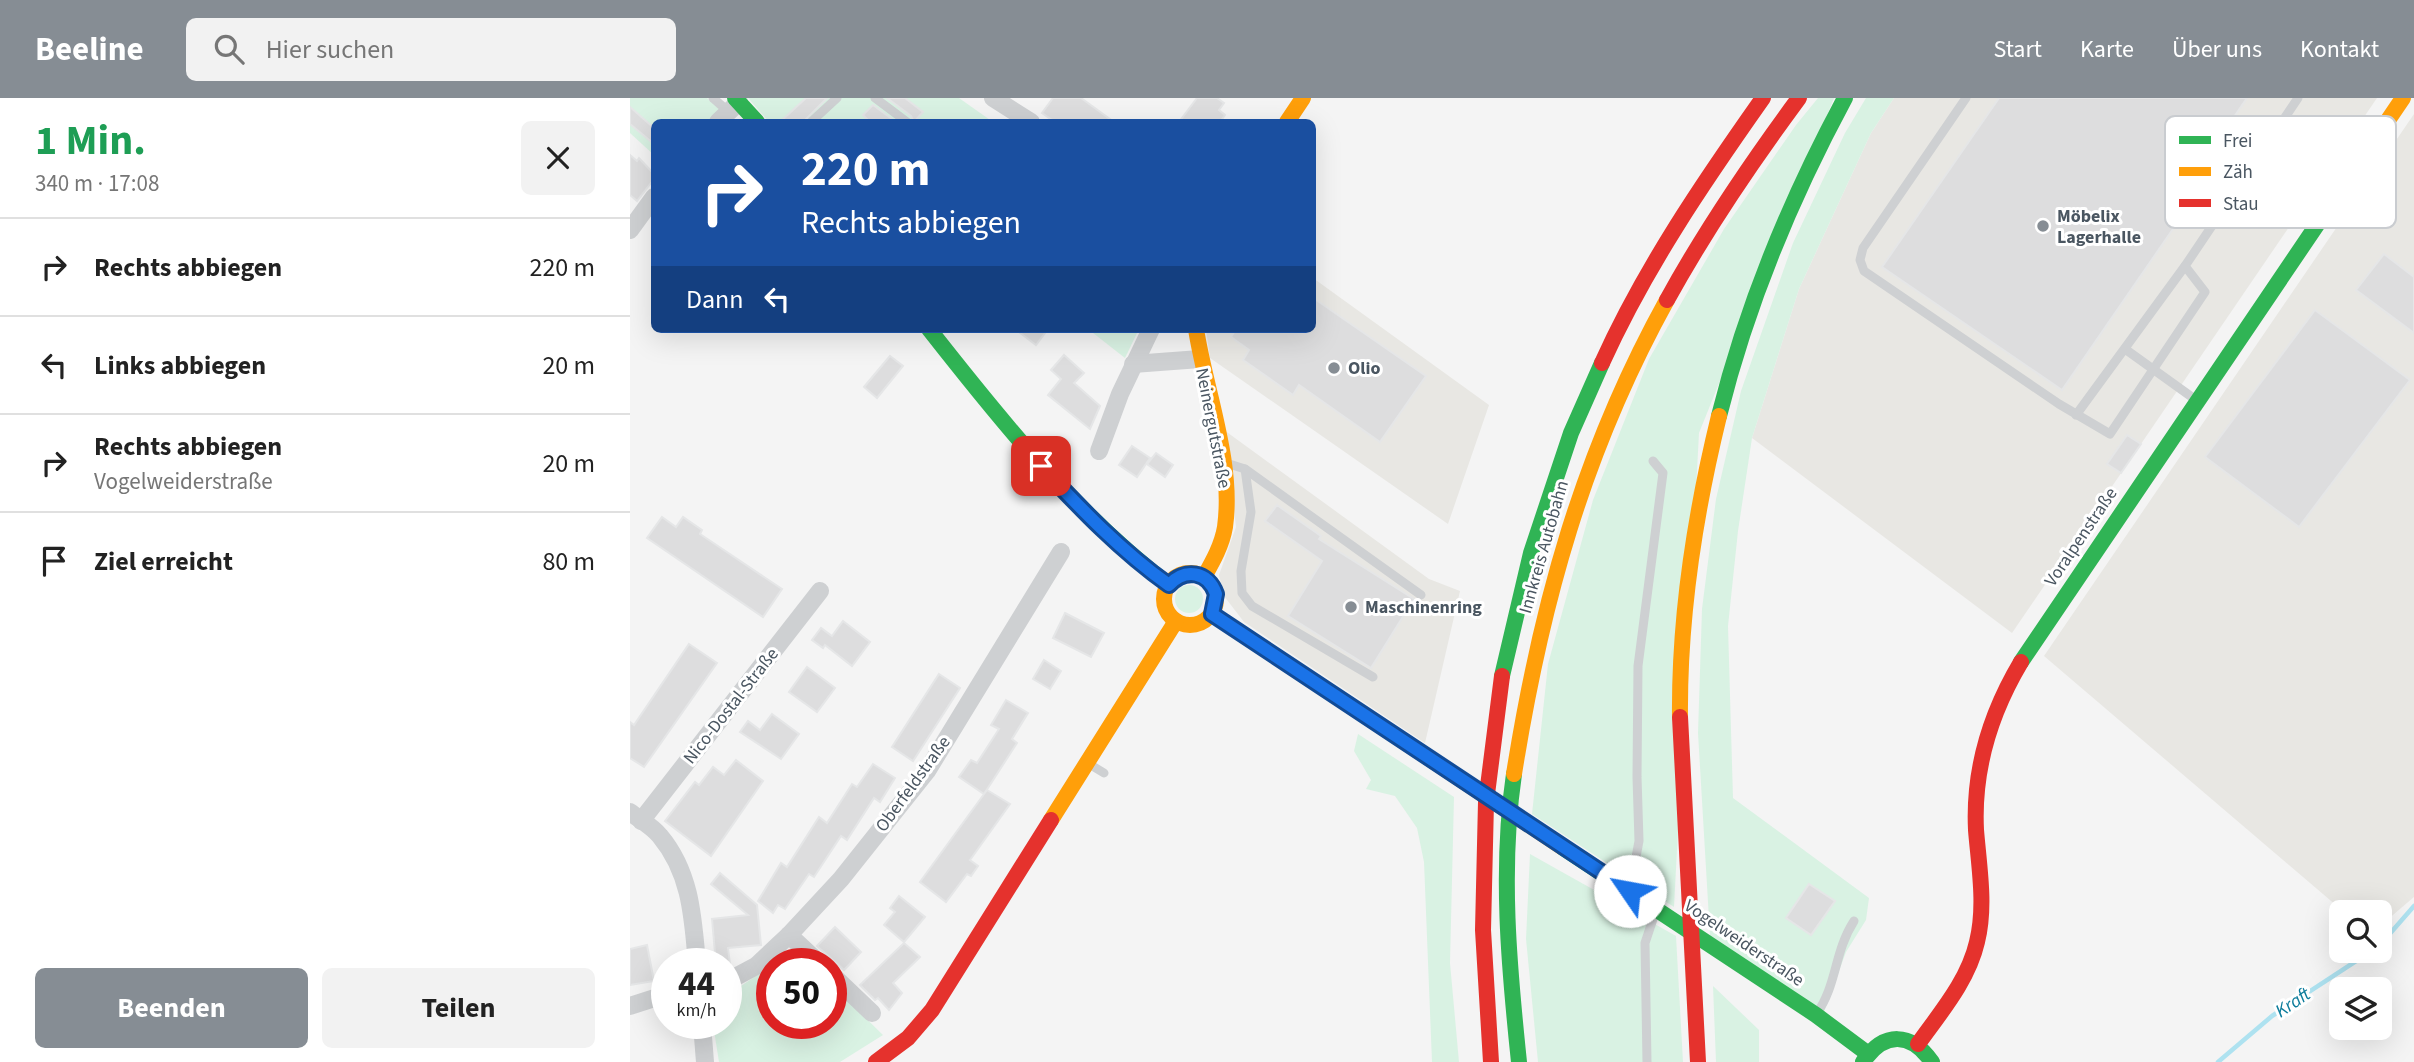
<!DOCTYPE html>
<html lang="de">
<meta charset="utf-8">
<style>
:root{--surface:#fff;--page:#f2f2f2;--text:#222;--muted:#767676;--line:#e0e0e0;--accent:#868d94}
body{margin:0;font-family:"Source Sans 3",sans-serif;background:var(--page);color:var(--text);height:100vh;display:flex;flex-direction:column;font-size:26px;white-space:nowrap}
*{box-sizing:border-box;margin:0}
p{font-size:23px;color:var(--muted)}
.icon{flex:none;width:38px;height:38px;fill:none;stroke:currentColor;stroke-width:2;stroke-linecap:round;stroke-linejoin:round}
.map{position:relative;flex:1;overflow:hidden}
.sheet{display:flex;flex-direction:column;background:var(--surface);width:630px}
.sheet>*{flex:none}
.hud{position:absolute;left:21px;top:21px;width:665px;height:214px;border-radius:10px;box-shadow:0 7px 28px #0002;background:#1a4fa0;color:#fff;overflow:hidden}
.fabs{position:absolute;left:1699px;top:802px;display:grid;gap:14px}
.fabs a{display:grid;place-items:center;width:63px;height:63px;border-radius:10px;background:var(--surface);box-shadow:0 7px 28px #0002;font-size:35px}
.speed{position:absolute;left:21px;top:850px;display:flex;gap:14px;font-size:35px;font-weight:700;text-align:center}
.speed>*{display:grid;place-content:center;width:91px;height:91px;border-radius:50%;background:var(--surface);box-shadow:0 7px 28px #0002;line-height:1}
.speed small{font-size:18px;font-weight:400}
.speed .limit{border:10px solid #d22;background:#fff;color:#111}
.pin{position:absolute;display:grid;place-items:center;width:60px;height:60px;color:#fff;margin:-30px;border-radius:14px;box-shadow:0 4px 10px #0006}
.me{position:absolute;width:77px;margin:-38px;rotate:303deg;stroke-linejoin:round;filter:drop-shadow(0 0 5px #0008)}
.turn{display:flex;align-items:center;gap:24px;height:147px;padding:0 35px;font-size:32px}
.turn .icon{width:91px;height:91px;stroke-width:2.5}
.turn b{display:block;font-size:49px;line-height:60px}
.then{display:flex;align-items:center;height:66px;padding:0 35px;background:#0003;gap:14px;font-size:26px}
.round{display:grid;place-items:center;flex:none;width:74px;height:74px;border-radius:10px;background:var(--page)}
.head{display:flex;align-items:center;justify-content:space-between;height:119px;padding:0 35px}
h1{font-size:42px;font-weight:700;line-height:52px;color:#1e9e55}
.primary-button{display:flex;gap:14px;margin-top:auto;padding:14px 35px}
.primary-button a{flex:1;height:80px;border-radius:10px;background:var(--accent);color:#fff;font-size:28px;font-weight:700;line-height:80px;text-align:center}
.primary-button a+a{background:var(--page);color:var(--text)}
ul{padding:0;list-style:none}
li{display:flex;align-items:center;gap:21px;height:98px;padding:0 35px;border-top:2px solid var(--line)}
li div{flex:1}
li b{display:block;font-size:26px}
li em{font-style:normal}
header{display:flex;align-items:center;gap:42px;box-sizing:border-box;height:98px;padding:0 35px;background:var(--accent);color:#fff}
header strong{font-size:33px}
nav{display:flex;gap:38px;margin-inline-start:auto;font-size:24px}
.search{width:490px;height:63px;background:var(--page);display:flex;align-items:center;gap:18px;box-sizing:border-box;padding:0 24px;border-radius:10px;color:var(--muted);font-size:26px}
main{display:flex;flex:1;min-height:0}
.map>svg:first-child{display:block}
.commercial{fill:#e8e7e3}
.green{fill:#d9f2e3}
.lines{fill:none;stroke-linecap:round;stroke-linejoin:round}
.stream{stroke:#aee2f0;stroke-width:4.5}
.building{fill:#ddddde;stroke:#e5e6e7;stroke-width:2}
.lane{stroke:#ced0d2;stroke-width:9}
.street{stroke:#ced0d2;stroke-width:18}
.fast{stroke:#30b455;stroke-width:16}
.slow{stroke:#ff9f0a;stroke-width:16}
.jam{stroke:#e5322d;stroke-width:16}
.route-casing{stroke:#114b97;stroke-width:18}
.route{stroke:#1a73e8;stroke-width:12}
.poi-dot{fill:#868d94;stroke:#fff;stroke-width:2.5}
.labels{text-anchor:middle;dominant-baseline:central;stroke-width:6;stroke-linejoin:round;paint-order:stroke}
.poi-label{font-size:18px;font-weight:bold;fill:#4a5661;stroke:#fff;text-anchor:start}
.street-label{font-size:18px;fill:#4a5661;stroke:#fff}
.water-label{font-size:19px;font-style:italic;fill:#0c7c9b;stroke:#fff}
.key{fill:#fff;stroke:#c9ccd0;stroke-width:2}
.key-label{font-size:19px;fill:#4a5661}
</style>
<header>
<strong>Beeline</strong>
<div class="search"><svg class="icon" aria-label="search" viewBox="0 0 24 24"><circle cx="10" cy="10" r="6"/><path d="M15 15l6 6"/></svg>Hier suchen</div>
<nav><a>Start</a><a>Karte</a><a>Über uns</a><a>Kontakt</a></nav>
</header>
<main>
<section class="sheet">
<div class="head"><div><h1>1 Min.</h1><p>340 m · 17:08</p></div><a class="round"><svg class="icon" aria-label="close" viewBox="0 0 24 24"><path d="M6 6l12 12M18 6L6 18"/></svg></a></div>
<ul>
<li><svg class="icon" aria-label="right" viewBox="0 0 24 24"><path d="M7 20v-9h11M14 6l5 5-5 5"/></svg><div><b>Rechts abbiegen</b></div><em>220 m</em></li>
<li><svg class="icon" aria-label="left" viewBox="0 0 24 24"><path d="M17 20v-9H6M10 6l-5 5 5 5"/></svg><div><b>Links abbiegen</b></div><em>20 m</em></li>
<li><svg class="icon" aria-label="right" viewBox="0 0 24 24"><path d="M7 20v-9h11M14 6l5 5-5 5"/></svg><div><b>Rechts abbiegen</b><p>Vogelweiderstraße</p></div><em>20 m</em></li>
<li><svg class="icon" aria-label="arrive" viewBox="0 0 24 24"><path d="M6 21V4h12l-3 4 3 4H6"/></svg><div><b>Ziel erreicht</b></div><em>80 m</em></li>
</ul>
<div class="primary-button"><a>Beenden</a><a>Teilen</a></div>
</section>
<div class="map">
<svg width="1784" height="964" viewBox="0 0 1784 964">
<rect width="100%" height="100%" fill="#f4f4f4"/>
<g class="commercial">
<polygon points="1264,0 1747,0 1382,535 1122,340 1169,191 1241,35"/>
<polygon points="1784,16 1784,799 1750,828 1750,814 1714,814 1414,558"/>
<polygon points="683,180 859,307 818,426 580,260 576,231 682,231"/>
<polygon points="594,332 799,481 830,493 795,645 614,524 594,498 589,477 606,429"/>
</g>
<g class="green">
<polygon points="0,0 77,0 102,23 24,24 24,57 0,35"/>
<polygon points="118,0 329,0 363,24 139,24"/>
<polygon points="1188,0 1204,0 1069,335 1044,809 902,716 918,566 963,402 1019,261 1094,131 1166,27"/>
<polygon points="1236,0 1264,0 1241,35 1169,191 1122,340 1108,433 1098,528 1103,700 1239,800 1236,822 1216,854 1194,914 1080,838 1068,635 1072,511 1086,401 1111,293 1163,145 1215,35"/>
<polygon points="458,231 509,231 495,260"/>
<circle cx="559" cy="501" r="14"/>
<polygon points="728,636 824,699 820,865 829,964 802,964 794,764 787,730 765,698 736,691 741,682 724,653"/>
<polygon points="900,756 1046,838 1053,964 908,964 896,841"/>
<polygon points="142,867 142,926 201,926 201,886 253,937 210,964 89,964 83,926 96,926 96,894 108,890"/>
<polygon points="1083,888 1129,932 1129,964 1086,964"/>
</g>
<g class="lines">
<g class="stream">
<polyline points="1750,847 1784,808"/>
<polyline points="1588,964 1642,918 1743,852"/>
</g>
</g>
<g class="building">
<polygon points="176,0 197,0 173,24 150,24"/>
<polygon points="257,0 275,0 293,14 284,24 281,18"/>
<polygon points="423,0 451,0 484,24 425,24 412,15"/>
<polygon points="567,0 587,0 594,5 589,12 595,17 590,24 549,24"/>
<polygon points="1369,0 1617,0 1563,79 1574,86 1432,292 1252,169"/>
<polygon points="243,7 266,24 240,24 233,17"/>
<polygon points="0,9 24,30 24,46 0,26"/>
<polygon points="0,57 7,63 9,60 24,76 24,81 7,103 0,97"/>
<polygon points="1754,156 1784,179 1784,235 1726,192"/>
<polygon points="682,199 796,278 750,344 669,287 663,297 613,262 619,252 601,239 606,231 682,231"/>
<polygon points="1685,212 1780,282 1669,429 1575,359"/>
<polygon points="385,231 418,231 406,247"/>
<polygon points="434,257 454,275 444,285 470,308 460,331 418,297 431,281 421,272"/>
<polygon points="260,258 273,268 247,300 234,289"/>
<polygon points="1497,337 1511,346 1491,375 1477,366"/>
<polygon points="502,348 520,360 507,379 489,367"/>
<polygon points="526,355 543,367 535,379 517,366"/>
<polygon points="647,407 691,438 689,441 784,501 741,570 658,518 692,463 635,423"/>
<polygon points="32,419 46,429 53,419 72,432 70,436 152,491 133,519 17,440"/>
<polygon points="435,515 474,535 461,559 423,540"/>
<polygon points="213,523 240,544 222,568 195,547 193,550 182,542 191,530 202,538"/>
<polygon points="59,546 87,565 14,669 0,660 0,624 4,627"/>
<polygon points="414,562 431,573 420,591 403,581"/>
<polygon points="177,569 205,590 187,614 159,594"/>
<polygon points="309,576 330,590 283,663 262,649"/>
<polygon points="376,602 398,615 382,641 387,645 354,696 329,679 341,662 347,665 369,631 361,627"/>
<polygon points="142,616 169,636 151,661 110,634 118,623 130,632"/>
<polygon points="106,662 133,683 81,758 35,723 65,684 69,687 83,669 94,677"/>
<polygon points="243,666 265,680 250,704 244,700 217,742 211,738 184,779 179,776 155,811 148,807 143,815 128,803 151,765 157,769 189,719 197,725 222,686 227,689"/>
<polygon points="357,692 380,706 340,762 348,768 341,778 337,776 316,804 290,784"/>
<polygon points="90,775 127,807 131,847 98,850 100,866 86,866 82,821 118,817 81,786"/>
<polygon points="1179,786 1205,803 1181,837 1156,820"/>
<polygon points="269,798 295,819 274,844 254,827 265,814 260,810"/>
<polygon points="205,829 231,854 214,872 187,848"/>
<polygon points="274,845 290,859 263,885 272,895 259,912 248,900 245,902 230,887"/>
<polygon points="17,847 24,883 0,887 0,851"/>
</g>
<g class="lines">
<g class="lane">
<polyline points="83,0 99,14"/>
<polyline points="245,0 277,24"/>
<polyline points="1336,0 1233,150 1230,162 1234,173 1429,306 1480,336 1575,194 1555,168 1668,0"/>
<polyline points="181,24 207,0"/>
<polyline points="1495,251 1566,302"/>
<polyline points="1446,317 1555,168"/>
<polyline points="596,365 615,371 791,497"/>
<polyline points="615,371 621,414 611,473 612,495 622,508 743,579"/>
<polyline points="459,666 474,675"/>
<polyline points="1000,791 1009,743 1007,679 1008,568 1033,375 1023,363"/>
<path d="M1187 915C1207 887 1204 854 1224 823"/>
<polyline points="1017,964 1015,845 1026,812"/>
</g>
<g class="street">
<polyline points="363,0 401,24"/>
<polyline points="88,24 109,4"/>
<polyline points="0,132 24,99"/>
<polyline points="503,266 570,261"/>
<polyline points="469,353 490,296 521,231"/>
<path d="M0 714C9 721 22 728 30 738 61 775 63 820 67 866"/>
<polyline points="11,723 190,493"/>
<polyline points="159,837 190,866"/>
<polyline points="201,876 242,915"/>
<polyline points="96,884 126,868 159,837 211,781 297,673 431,454"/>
<polyline points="0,908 37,896"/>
<polyline points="72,926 75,964"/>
</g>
<g class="fast">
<polyline points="105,0 127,24"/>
<path d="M299 231C372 324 445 415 539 487"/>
<path d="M1089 318C1117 206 1160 102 1215 0"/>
<polyline points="1391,564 1697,112"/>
<polyline points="872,578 901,455 941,335 972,265"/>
<path d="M884 676C870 771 879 869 889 964"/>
<polyline points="932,749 1186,917 1237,955"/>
<path d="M1233 964C1254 933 1281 934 1302 964"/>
</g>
<g class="slow">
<polyline points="657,24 673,0"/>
<polyline points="1697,112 1773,0"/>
<path d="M566 231C576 295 604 364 595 429 592 447 583 463 574 479"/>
<circle cx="560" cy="501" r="26"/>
<polyline points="582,516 932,749"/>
<path d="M1050 619C1049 519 1065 416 1089 318"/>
<path d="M884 676C911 506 953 354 1037 202"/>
<polyline points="421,722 546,523"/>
</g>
<g class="jam">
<path d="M1037 202C1076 131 1121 65 1169 0"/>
<path d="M972 265C1015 170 1073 85 1133 0"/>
<polyline points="1050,619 1068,964"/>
<path d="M1288 946C1310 915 1338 883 1347 844 1356 808 1349 769 1346 732 1343 671 1360 616 1391 564"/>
<polyline points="246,964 278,940 302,912 421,722"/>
<polyline points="861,964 853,832 856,704 872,578"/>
</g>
</g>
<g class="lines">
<g class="route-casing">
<path id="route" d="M411 368C451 411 491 453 539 487 555 470 578 473 586 496L582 516 1000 793"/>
</g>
<use href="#route" class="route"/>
</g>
<g class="poi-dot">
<circle cx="1413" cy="128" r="7"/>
<circle cx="704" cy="270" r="7"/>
<circle cx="721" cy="509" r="7"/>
</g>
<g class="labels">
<g class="poi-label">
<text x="1427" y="118">Möbelix<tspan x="1427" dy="21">Lagerhalle</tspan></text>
<text x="718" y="270">Olio</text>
<text x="735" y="509">Maschinenring</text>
</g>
<g class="street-label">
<text transform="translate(583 330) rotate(79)">Neinergutstraße</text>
<text transform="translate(1451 439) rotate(-56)">Voralpenstraße</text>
<text transform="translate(914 449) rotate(-74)">Innkreis Autobahn</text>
<text transform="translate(101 608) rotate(-52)">Nico-Dostal-Straße</text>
<text transform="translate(283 686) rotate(-54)">Oberfeldstraße</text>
<text transform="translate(1114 845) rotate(34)">Vogelweiderstraße</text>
</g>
<g class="water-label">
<text transform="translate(1663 905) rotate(-34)">Kraft</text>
</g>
</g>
<rect x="1535" y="18" width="231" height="112" rx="10" class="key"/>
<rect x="1549" y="38" width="32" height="8" fill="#30b455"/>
<rect x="1549" y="69" width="32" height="9" fill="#ff9f0a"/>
<rect x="1549" y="101" width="32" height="8" fill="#e5322d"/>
<g class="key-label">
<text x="1593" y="49">Frei</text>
<text x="1593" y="80">Zäh</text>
<text x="1593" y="112">Stau</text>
</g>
</svg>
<div class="fabs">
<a><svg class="icon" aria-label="search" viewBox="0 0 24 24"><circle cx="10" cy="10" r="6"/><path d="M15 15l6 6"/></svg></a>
<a><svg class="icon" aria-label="layers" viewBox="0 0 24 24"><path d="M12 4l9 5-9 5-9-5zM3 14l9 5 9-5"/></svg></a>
</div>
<div class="speed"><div>44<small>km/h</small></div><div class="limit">50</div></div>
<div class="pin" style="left:411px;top:368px;background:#d93025"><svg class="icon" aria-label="arrive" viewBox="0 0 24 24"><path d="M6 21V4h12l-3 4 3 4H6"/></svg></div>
<svg class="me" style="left:1000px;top:793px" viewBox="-20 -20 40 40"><circle r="19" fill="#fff"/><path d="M0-13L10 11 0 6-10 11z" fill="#1a73e8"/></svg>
<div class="hud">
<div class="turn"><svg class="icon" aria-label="right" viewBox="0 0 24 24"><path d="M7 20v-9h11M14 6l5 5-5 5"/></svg><div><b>220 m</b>Rechts abbiegen</div></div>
<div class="then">Dann<svg class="icon" aria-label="left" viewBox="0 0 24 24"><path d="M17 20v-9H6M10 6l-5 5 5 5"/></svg></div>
</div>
</div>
</main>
